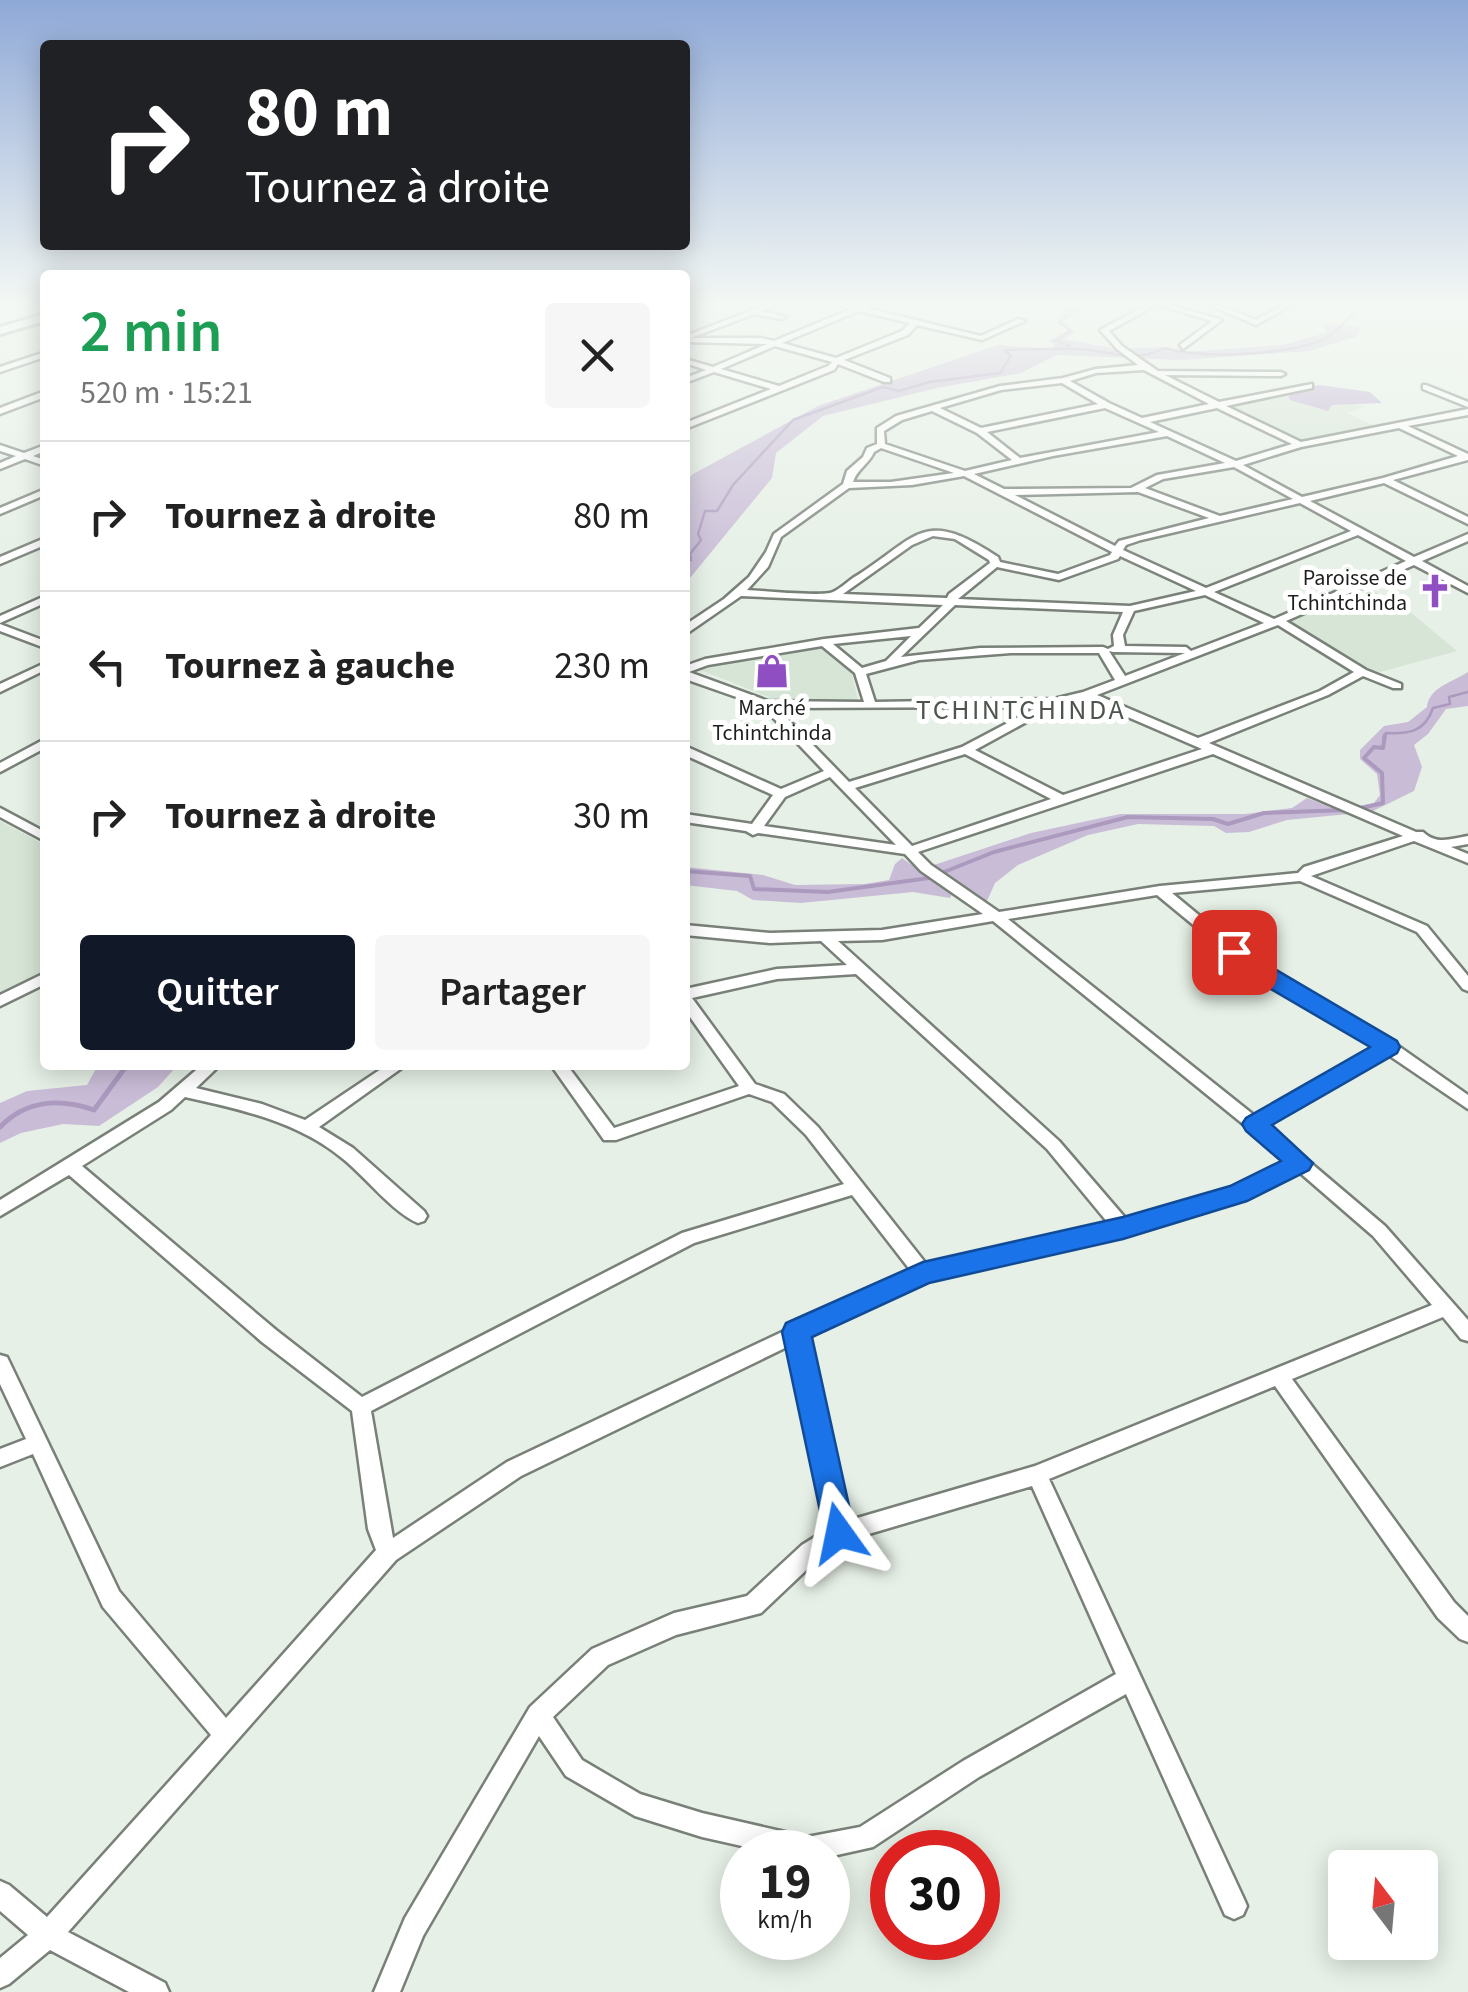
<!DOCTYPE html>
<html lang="fr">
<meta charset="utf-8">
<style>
:root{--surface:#fff;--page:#f6f6f6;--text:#222;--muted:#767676;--line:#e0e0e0;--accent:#111827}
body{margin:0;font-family:"Source Sans 3",sans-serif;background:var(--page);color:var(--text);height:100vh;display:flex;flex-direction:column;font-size:38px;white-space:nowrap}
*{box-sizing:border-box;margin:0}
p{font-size:32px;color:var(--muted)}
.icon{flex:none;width:55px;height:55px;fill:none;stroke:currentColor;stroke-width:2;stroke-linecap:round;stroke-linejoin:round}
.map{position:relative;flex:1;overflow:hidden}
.drawer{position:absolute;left:40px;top:270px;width:650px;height:800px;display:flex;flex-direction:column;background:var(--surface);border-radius:10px;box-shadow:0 5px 25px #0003}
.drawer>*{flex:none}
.top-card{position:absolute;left:40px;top:40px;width:650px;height:210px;border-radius:10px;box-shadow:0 5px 25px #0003;background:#202124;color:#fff;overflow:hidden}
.needle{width:65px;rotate:344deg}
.buttons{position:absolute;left:1328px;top:1850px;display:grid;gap:20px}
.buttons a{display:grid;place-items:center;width:110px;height:110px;border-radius:10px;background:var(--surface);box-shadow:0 5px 25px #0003;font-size:50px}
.speed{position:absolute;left:720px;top:1830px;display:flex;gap:20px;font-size:50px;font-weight:700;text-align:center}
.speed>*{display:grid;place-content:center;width:130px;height:130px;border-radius:50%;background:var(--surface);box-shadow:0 5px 25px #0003;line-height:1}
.speed small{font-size:25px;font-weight:400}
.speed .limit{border:15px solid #d22;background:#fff;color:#111}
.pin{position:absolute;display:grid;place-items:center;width:85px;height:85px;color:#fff;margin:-42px;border-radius:20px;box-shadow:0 5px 15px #0006}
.me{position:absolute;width:110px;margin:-55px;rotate:348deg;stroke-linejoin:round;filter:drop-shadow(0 0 8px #0008)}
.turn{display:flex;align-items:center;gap:35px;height:210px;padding:0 40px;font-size:45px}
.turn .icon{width:130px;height:130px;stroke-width:2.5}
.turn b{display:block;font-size:70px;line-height:85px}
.round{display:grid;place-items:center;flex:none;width:105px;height:105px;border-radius:10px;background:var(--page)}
.headline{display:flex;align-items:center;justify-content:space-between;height:170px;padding:0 40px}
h1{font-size:60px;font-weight:600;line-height:75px;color:#1e9e55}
.cta{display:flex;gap:20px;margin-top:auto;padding:20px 40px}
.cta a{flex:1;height:115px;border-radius:10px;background:var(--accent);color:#fff;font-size:40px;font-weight:600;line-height:115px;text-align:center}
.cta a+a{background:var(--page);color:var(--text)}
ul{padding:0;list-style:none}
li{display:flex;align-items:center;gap:30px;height:150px;padding:0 40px;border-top:2px solid var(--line)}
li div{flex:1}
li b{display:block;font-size:38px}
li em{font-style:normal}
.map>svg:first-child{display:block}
.built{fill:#d6e5d6}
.green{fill:#c9bcd7}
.forest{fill:#bfadd3}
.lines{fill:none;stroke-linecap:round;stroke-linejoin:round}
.stream-far2{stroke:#ab99be;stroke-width:2.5}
.stream-far1{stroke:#ab99be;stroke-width:4}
.stream{stroke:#ab99be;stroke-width:5}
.street-casing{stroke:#788078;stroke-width:5}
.primary-casing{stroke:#788078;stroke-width:6}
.street{fill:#fff;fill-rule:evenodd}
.primary{fill:#fff;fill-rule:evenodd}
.route{fill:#1a73e8;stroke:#114b97;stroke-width:2.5}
.labels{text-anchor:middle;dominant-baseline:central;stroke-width:10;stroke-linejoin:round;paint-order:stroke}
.far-poi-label{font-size:22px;fill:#1c1f1c;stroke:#fff;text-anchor:end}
.far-quarter-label{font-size:28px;letter-spacing:2.5px;fill:#4e554e;stroke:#fff}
</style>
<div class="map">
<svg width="1468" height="1992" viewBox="0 0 1468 1992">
<rect width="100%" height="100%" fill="#e6f0e6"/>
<g class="built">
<polygon points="1319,386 1364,407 1347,413 1377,427 1304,443 1230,406"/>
<polygon points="1370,589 1410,612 1457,651 1373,674 1286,622"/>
<polygon points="821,645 852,673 858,701 771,698 698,669 707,664"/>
<polygon points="0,821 45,845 45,971 0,995"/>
</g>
<g class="green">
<polygon points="1066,305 1084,308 1063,321 1075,332 1065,339 1116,349 1167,347 1187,352 1281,345 1326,333 1322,322 1363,327 1355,337 1309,351 1180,360 1057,355 1021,373 937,388 823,416 776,453 772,478 685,584 685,482 693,474 818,406 998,345 1052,349 1054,345 1048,341 1068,330 1057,321"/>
<path d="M1468 672V706L1446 709 1428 734 1414 745 1422 767 1414 791 1373 811 1360 806 1374 803 1380 795 1377 774 1360 759V750L1384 726 1408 722 1427 707C1429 687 1453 682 1468 672Z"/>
<polygon points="1307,798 1348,814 1287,820 1249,832 1226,833 1214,826 1138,824 1088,835 1018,865 995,883 987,901 934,865 1031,833 1120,814 1245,814 1292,808"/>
<polygon points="902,858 952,894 950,898 913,892 801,903 753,900 737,891 685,885 685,867 763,875 795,885 865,884 889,880 895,864"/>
<polygon points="98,1065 176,1067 158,1087 99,1126 63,1124 21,1133 0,1143 0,1103 27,1091 87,1085"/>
</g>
<polygon class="forest" points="1319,385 1370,392 1382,403 1332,405 1328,411 1290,400 1288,396 1297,393 1295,390"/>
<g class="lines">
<g class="stream-far2">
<polyline points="1070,346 1055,341 1071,331 1059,322 1079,308 1075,305"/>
<path d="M685 561 691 560 690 554 701 540 698 534 705 511H717L733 485 793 420 883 387 899 391 929 382 1000 373 1011 356 1004 350C1028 350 1053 348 1077 349 1108 350 1135 364 1164 348 1204 359 1281 355 1320 341 1335 335 1350 316 1362 305"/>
<path d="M1383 738 1386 733C1409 734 1425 732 1433 708L1450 704 1449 697 1468 692"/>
</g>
<g class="stream-far1">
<polyline points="1361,808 1383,803 1382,773 1364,758 1374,747 1383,748 1385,735"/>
<polyline points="685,871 750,876 754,889 828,892 929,878 994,852 1128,817 1213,819 1228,824 1264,813 1346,810"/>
</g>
<path class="stream" d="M0 1127C26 1100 60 1098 94 1110L127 1065"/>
<g class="street-casing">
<g id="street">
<path d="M766 305H776L762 311 786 317 782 319 754 314 691 338H761L774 341 851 309 839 305H871L866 308 981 336 1018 319 1025 321 982 340 917 325 908 335 844 360 890 378V382H884L838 364 834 370 685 429V423L771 389 714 372 685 383V378L706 370 685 363V359L713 367 767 344 685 342V336ZM859 311 910 323 902 331 836 358 782 343ZM775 346 832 362 828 366 779 386 721 369Z"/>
<path d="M1147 305H1156L1109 331 1122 346 1158 371 1281 372 1285 374 1281 376 1165 375 1219 402 1312 384V388L1226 406 1301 442 1468 409V415L1408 426 1468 454V460L1393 480 1468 517V524L1384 483 1310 501 1414 557 1468 534V541L1422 561 1468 586V593L1414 565 1286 621 1366 670 1401 684V688H1393L1363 676 1328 695 1209 743 1416 832H1423C1436 845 1451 839 1468 836V844L1451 847 1468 854V863L1414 841 1311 876 1427 926 1468 976V991L1463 989 1417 932 1300 881 1172 893 1264 969 1394 1043 1468 1095V1109L1387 1054 1266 1125 1385 1226 1468 1320V1341L1461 1339 1443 1317 1292 1379 1454 1602 1468 1616V1642L1460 1639 1438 1618 1275 1386 1049 1479 1243 1897 1247 1906 1243 1915 1234 1919 1225 1915 1126 1694 979 1777 873 1847 828 1857V1852H769L702 1837 635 1816 566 1776 539 1736 423 1936 400 1992H374L405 1918 530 1707 592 1649 674 1613 747 1596 802 1545 828 1529 789 1346 521 1476 396 1560 68 1932 165 1983 169 1992H129L50 1950 9 1984 0 1988V1958L28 1935 0 1911V1881L9 1885 47 1917 211 1735 103 1607 33 1454 0 1467V1449L26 1439 0 1384V1355L7 1357 119 1591 226 1718 376 1550 368 1529 352 1411 262 1342 69 1175 0 1216V1200L159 1102 202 1065H220L196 1088 262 1104 305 1120 387 1065H406L319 1127 353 1148 424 1211 427 1216 424 1221 418 1223C392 1212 365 1176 342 1158 298 1122 240 1109 185 1097L171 1110 82 1166 276 1330 362 1397 682 1233 844 1184 806 1135 772 1102 749 1094 616 1140H604L551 1065H567L614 1128 739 1086 685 1010V989L777 969 847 965 821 941 770 943 685 935V925L770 933 882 930 983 914 921 871 905 854 758 833 753 835 746 831 685 822V814L752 824 773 795 685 755V746L781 789 824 771 762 706 685 679V666L705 659 824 639 919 628 943 605 741 596 689 632 685 633V625L724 599 749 577 766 552 774 534 843 484 847 471 863 457 867 448 877 444V428L896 416 1000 386 1063 378 1096 369 1138 365 1117 349 1100 330ZM1144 370 1209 404 1142 418 1109 403 1070 381 1096 373ZM1062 383 1098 404 981 428 940 408 1001 390ZM1105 408 1159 432 1020 458 987 432ZM1217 408 1292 444 1236 461 1150 422ZM932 411 977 433 1012 460 965 471 885 444 884 431 902 420ZM1399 428 1458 456 1383 478 1302 497 1243 465 1301 447ZM1167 436 1225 463 1157 475 1131 488 1004 489 974 474 1053 456ZM881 448 954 473 891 482H853C857 469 869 464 874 452ZM1234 467 1293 499 1220 516 1145 488 1163 479ZM964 476 1112 552 1110 555 1058 574 1000 562 998 557C921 506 918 538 853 578 847 582 840 589 833 592 822 597 764 591 747 590L768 567 781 537 849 488 912 485ZM1138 492 1209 518 1119 541 1115 546 1015 495ZM1300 503 1351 531 1206 588 1123 550 1126 545 1141 540ZM1358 535 1406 561 1274 619 1214 592ZM933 536 955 539 989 560 990 563 949 594 947 598 843 594 912 545ZM1120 556 1196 591 1130 606 958 599 997 567 1059 580 1118 559ZM1205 595 1264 623 1191 651 1186 647 1125 646 1123 635 1134 611ZM955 605 1123 612 1113 635 1114 646 1108 649 1103 647 980 648 901 657ZM1278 625 1354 672 1320 691 1198 738 1097 695ZM911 636 886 661 862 668 833 644ZM822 646 855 673 864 702 768 701 689 672 708 665ZM1109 651 1113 652 1185 653 1125 676ZM1011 653H1099L1115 680 1083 692 1054 699 875 702 866 674 919 660ZM1086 699 1202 749 1063 795 975 750 1050 709 1052 707ZM1038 707 962 747 849 782 777 708ZM965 754 1051 799 912 846 855 788ZM1213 754 1403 836 1304 867 1298 873 1160 886 999 912 931 865 918 852ZM830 777 896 845 764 826 785 797ZM1157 895 1254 975 1376 1047 1255 1116 1008 919ZM993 921 1248 1128 1287 1162 1233 1189 1127 1220 1059 1141 838 941 882 940ZM856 974 1047 1149 1109 1224 927 1265 818 1127 784 1094 755 1084 692 998 777 979ZM1298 1171 1373 1236 1432 1305 1035 1466 847 1521 807 1338 927 1279 1123 1235 1244 1199ZM852 1195 911 1271 507 1462 393 1538 371 1411 694 1243ZM1032 1486 1116 1674 963 1761 860 1827 807 1837 702 1813 640 1794 582 1760 553 1717 608 1665 676 1635 761 1613 818 1559 845 1541Z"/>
<polygon points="1159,305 1169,305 1222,320 1183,349 1180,345 1212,321"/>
<polygon points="1209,305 1219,305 1256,320 1283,305 1292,305 1256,325"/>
<polygon points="45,352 45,357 0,372 0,367"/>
<polygon points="1426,385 1468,402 1468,407 1423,389 1423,385"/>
<polygon points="42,392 45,392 45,397 0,414 0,408"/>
<polygon points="0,445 24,453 45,445 45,451 33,456 45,460 45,466 25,459 0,469 0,463 16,456 0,451"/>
<polygon points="45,489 45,495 0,514 0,508"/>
<polygon points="45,538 45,545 0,564 0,557"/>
<polygon points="45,596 45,603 0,623 0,616"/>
<polygon points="0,624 45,641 45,648 0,631"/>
<polygon points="45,663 45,670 0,692 0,684"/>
<polygon points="45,739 45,748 0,772 0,763"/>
<polygon points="0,808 45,832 45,841 0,817"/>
<polygon points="45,973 45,984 0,1006 0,995"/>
</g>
</g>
<g class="primary-casing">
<polygon id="primary" points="45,314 45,321 0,334 0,327"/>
</g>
<use href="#street" class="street"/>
<use href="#primary" class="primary"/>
</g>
<linearGradient id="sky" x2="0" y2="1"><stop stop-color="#8fa9d7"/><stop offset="0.52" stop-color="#f4f8f4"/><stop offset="1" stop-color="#f4f8f4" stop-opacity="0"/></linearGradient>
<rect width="1468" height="584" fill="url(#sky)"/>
<polygon class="route" points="1234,945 1397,1041 1400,1047 1397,1053 1272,1125 1313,1163 1309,1170 1247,1201 1123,1239 929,1283 812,1337 855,1533 850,1544 839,1548 827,1544 782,1332 786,1323 923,1262 1123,1217 1230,1186 1281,1161 1246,1131 1242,1124 1246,1118 1370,1047 1252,978 1224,952"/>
<defs>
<g id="church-bare" transform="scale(2.7)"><path d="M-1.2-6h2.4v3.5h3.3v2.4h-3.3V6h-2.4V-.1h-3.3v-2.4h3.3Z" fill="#904ec3" stroke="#fff" stroke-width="2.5" paint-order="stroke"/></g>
<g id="shop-bare" transform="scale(2.7)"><path d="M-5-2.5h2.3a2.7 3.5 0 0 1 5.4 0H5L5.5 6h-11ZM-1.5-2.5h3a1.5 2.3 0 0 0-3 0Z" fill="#904ec3" stroke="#fff" stroke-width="2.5" paint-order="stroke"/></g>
</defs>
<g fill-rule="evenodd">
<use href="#church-bare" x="1435" y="591"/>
<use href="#shop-bare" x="772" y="671"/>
</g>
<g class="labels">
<g class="far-poi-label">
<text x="1407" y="578">Paroisse de<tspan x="1407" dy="25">Tchintchinda</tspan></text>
<text x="772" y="708" text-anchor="middle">Marché<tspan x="772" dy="25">Tchintchinda</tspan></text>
</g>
<g class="far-quarter-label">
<text x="1021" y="710">TCHINTCHINDA</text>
</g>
</g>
</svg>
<div class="buttons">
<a><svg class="needle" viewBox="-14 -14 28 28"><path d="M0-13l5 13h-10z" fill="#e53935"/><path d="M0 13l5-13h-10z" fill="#767676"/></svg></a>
</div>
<div class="speed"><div>19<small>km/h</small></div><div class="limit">30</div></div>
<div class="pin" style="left:1234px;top:952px;background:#d93025"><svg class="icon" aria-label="arrive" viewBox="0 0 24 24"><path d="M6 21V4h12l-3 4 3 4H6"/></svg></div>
<svg class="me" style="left:839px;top:1533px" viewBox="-20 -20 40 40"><path d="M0-17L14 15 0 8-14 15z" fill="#1a73e8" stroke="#fff" stroke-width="4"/></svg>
<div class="top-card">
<div class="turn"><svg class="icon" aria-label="right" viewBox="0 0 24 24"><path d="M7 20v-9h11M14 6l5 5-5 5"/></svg><div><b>80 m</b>Tournez à droite</div></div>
</div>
<section class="drawer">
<div class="headline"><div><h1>2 min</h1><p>520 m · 15:21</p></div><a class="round"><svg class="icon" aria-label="close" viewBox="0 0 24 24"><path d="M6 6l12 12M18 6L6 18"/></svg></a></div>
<ul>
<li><svg class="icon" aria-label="right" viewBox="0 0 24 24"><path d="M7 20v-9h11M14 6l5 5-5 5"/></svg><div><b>Tournez à droite</b></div><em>80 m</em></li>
<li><svg class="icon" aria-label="left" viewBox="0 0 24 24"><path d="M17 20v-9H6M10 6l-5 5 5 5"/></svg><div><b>Tournez à gauche</b></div><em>230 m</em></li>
<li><svg class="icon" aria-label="right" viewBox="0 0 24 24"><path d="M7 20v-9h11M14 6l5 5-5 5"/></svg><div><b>Tournez à droite</b></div><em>30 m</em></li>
</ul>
<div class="cta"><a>Quitter</a><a>Partager</a></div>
</section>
</div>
